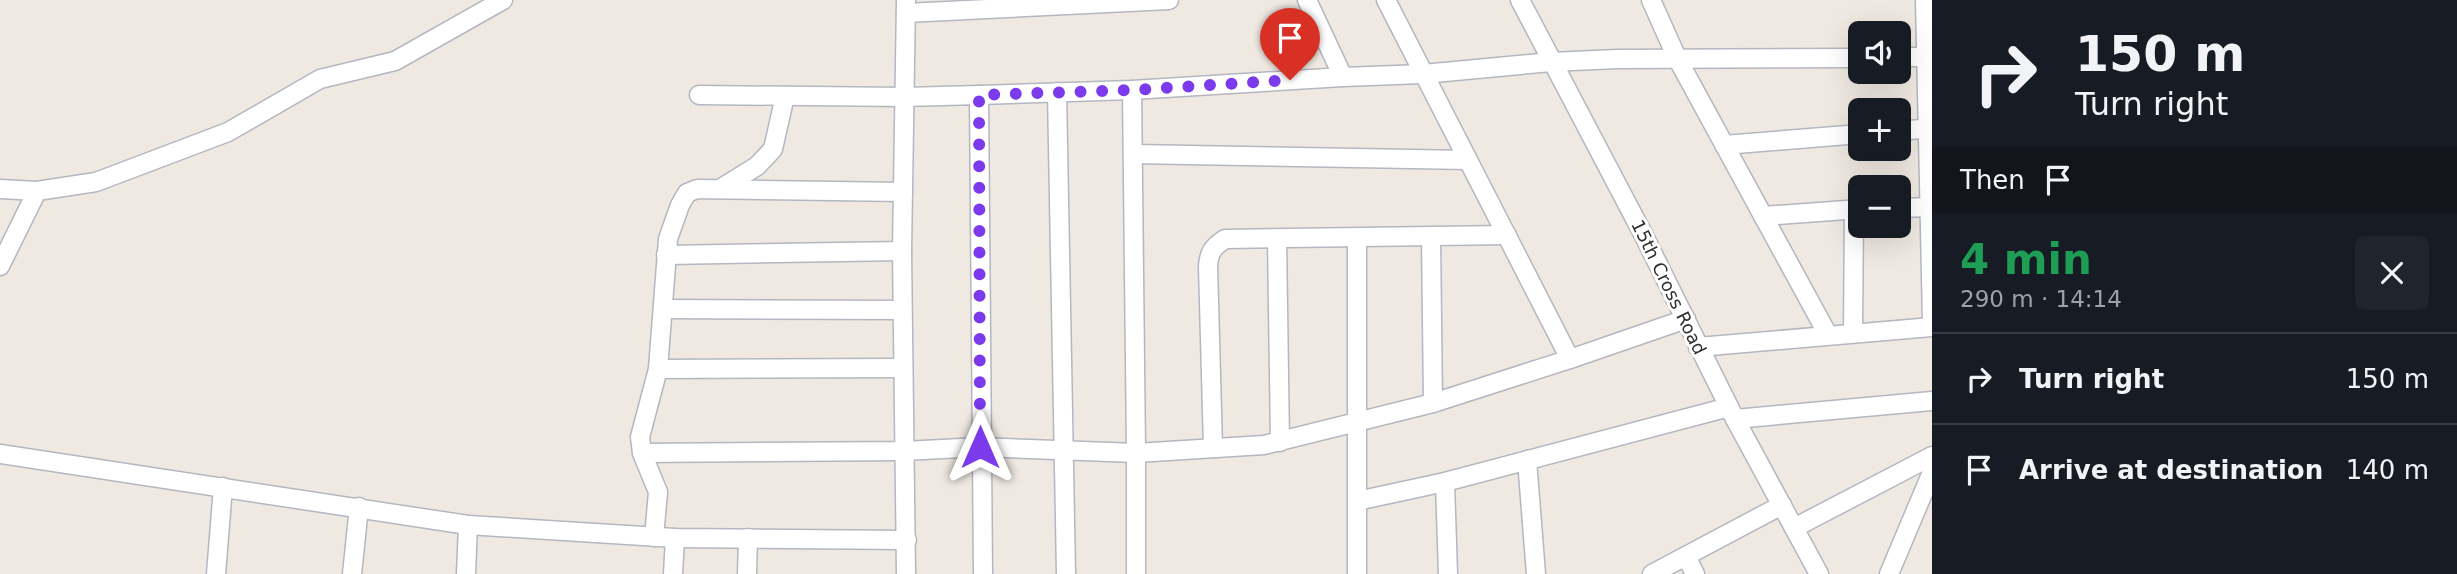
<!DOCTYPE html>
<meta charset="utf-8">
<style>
:root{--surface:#171b24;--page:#20242c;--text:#f1f3f6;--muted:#9ea1a6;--line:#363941}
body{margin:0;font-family:"DejaVu Sans",sans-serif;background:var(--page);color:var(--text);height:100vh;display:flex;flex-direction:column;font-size:26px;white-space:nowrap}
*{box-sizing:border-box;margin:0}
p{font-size:23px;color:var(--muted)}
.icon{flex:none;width:38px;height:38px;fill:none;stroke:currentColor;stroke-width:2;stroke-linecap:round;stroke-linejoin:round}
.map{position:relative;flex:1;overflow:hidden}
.drawer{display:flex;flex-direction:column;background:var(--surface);width:525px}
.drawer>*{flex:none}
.guide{background:#171b24;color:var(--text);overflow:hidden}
.buttons{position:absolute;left:1848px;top:21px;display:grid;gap:14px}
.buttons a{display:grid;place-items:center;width:63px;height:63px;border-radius:10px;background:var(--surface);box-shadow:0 7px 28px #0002;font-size:35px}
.pin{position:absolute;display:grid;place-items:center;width:60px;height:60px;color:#fff;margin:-72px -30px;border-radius:50% 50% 50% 0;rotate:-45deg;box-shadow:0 0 7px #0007}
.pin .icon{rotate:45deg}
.me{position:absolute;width:77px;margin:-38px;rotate:0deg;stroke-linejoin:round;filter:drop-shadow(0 0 5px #0008)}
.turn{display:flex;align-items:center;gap:24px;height:147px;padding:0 28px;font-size:32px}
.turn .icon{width:91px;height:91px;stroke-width:2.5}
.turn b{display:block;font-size:49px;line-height:60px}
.then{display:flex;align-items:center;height:66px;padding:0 28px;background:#0003;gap:14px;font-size:26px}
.round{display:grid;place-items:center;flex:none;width:74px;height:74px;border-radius:10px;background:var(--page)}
.summary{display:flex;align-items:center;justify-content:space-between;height:119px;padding:0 28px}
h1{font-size:42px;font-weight:700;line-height:52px;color:#1e9e55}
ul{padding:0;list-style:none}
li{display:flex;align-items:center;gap:21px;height:91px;padding:0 28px;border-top:2px solid var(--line)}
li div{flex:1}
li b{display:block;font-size:26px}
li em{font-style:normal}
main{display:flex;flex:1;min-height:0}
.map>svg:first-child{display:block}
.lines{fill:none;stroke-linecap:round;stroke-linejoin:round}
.minor-casing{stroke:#b4b7c1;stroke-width:21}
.minor{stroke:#fff;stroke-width:18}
.route{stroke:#7c3aed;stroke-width:12;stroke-dasharray:0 21.6}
.labels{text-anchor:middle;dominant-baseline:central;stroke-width:6;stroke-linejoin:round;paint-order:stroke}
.street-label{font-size:18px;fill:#2e2e2e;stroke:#fff}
</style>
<main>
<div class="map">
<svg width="1932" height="574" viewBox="0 0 1932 574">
<rect width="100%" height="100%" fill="#efe9e1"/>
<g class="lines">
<g class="minor-casing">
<g id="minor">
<polyline points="906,0 902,251 906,574"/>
<polyline points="1307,0 1343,77"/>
<polyline points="1386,0 1570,359 1686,319"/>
<polyline points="1520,0 1643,234 1735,419 1819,574"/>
<polyline points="1651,0 1677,58 1828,335"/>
<polyline points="1925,0 1932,322"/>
<polyline points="906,13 1169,0"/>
<polyline points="1899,57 1932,57"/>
<polyline points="1057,92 1066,574"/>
<polyline points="699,95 904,97 979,95 983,574"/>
<polyline points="979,95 1132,90 1343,77 1423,74 1551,62 1617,59 1860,58"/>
<polyline points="1899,131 1932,128"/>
<polyline points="1724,145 1860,134"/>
<polyline points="1133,154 1468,160"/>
<polyline points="0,189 37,191"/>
<polyline points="720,189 757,166 773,149 785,96"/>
<polyline points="1899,208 1932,207"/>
<polyline points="1763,216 1860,209"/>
<polyline points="1431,237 1433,403"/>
<polyline points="1277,239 1280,442"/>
<polyline points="666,255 902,251"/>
<polyline points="0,266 37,191 96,182 228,132 320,79 395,61 503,0"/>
<polyline points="664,309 902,310"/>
<polyline points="1853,333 1854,209"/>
<polyline points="1698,347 1932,327"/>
<polyline points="658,369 903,368"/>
<polyline points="1735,419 1932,401"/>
<path d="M1213 448 1208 266C1209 252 1213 247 1225 239L1507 235"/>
<polyline points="642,453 904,451 980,447 1136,453 1132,90"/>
<polyline points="0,454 468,525 675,538 907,540"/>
<polyline points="1527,460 1536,574"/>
<polyline points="1445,482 1448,574"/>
<polyline points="1357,501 1445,482 1729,407"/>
<polyline points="1794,528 1932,456"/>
<polyline points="654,537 658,492 642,453 640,437 658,369 668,239 680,205 687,193 697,189 903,192"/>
<polyline points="1686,556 1695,574"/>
<polyline points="216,574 223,487"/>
<polyline points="352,574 359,507"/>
<polyline points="466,574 468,525"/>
<polyline points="673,574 675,538"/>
<polyline points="747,574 748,538"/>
<polyline points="1136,574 1136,453 1264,445 1433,403 1570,359"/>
<polyline points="1357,574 1357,239"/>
<polyline points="1652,574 1782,505"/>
<polyline points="1889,574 1932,472"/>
</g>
</g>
<use href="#minor" class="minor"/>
</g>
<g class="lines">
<polyline class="route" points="980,447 979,95 1132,90 1290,80"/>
</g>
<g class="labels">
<g class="street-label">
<text transform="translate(1669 287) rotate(64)">15th Cross Road</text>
</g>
</g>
</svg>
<div class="buttons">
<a><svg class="icon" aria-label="sound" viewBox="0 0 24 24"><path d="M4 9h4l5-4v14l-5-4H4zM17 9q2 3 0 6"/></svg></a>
<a>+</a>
<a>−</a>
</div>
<div class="pin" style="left:1290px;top:80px;background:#d93025"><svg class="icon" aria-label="arrive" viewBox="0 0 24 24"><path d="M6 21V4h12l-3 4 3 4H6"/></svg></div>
<svg class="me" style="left:980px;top:447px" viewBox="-20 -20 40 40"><path d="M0-17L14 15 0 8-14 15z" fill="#7c3aed" stroke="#fff" stroke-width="4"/></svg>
</div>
<section class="drawer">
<div class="guide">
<div class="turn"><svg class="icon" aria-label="right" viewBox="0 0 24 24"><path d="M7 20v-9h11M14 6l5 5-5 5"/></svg><div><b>150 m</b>Turn right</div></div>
<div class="then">Then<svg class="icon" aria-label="arrive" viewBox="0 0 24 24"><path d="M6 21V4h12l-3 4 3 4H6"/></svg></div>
</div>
<div class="summary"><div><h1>4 min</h1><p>290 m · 14:14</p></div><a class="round"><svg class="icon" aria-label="close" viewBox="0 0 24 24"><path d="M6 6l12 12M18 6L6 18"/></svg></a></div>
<ul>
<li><svg class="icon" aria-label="right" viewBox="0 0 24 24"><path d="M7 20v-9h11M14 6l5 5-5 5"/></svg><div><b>Turn right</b></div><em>150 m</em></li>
<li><svg class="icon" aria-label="arrive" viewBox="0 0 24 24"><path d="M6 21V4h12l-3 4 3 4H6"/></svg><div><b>Arrive at destination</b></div><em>140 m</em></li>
</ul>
</section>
</main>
